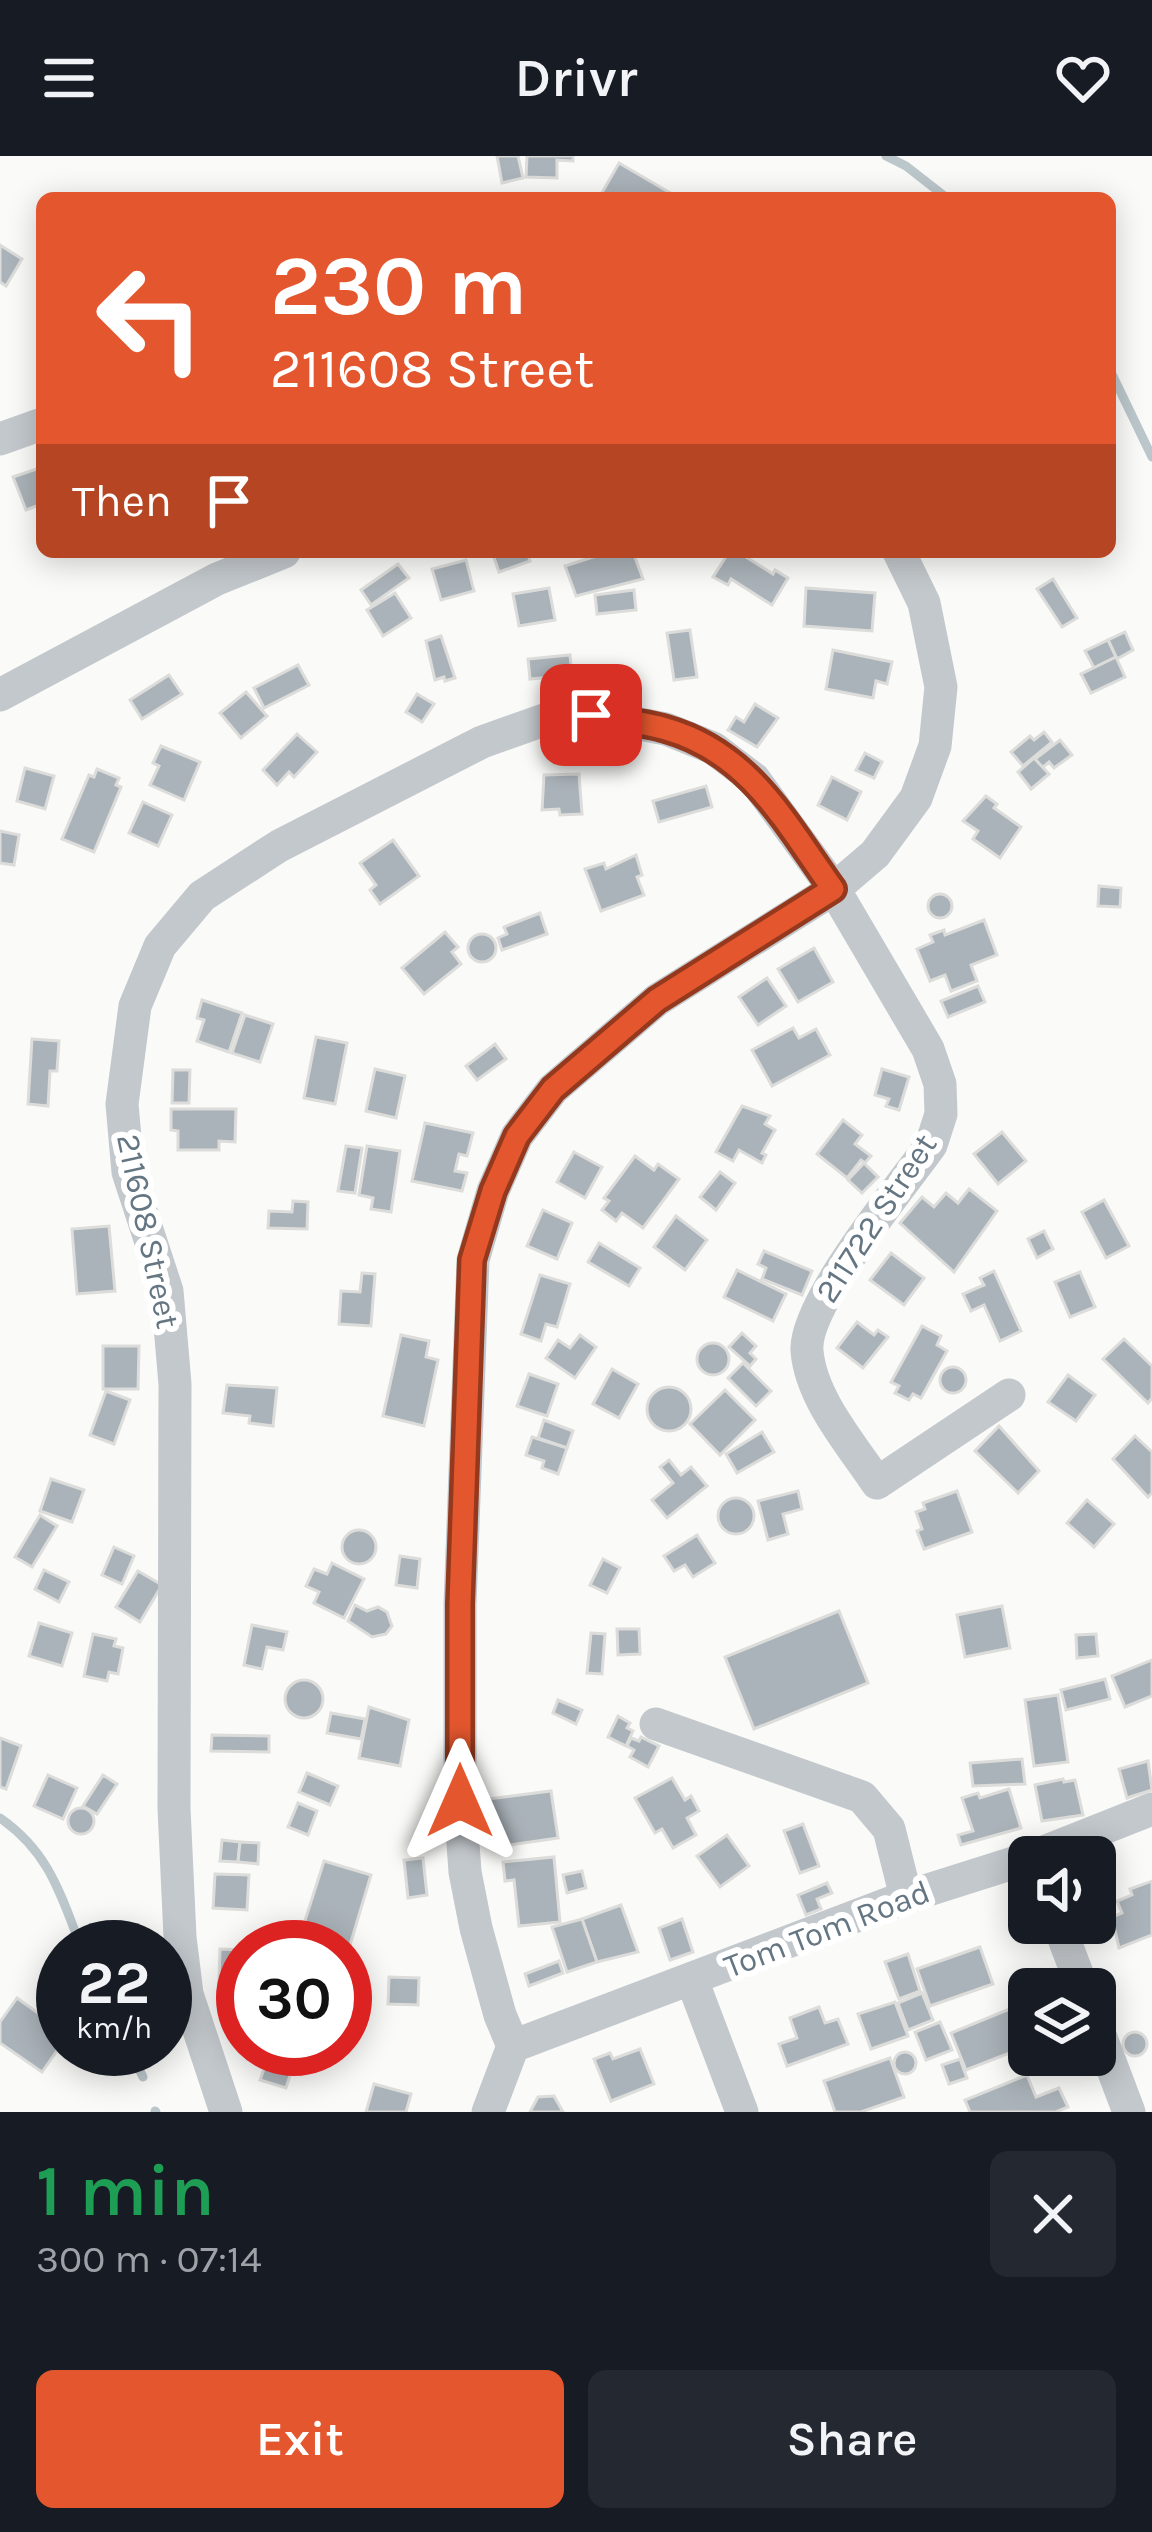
<!DOCTYPE html>
<meta charset="utf-8">
<style>
:root{--surface:#171b24;--page:#242831;--text:#f1f3f6;--muted:#9ea1a6;--accent:#e4572e}
body{margin:0;font-family:Karla,sans-serif;background:var(--page);color:var(--text);height:100vh;display:flex;flex-direction:column;font-size:45px;white-space:nowrap}
*{box-sizing:border-box;margin:0}
p{font-size:39px;color:var(--muted)}
.icon{flex:none;width:66px;height:66px;fill:none;stroke:currentColor;stroke-width:2;stroke-linecap:round;stroke-linejoin:round}
.map{position:relative;height:1956px;overflow:hidden}
.sheet{display:flex;flex-direction:column;background:var(--surface);flex:1}
.sheet>*{flex:none}
.banner{position:absolute;left:36px;top:36px;width:1080px;height:366px;border-radius:18px;box-shadow:0 6px 30px #0003;background:#e4572e;color:#fff;overflow:hidden}
.controls{position:absolute;left:1008px;top:1680px;display:grid;gap:24px}
.controls a{display:grid;place-items:center;width:108px;height:108px;border-radius:18px;background:var(--surface);box-shadow:0 6px 30px #0003;font-size:60px}
.speed{position:absolute;left:36px;top:1764px;display:flex;gap:24px;font-size:60px;font-weight:700;text-align:center}
.speed>*{display:grid;place-content:center;width:156px;height:156px;border-radius:50%;background:var(--surface);box-shadow:0 6px 30px #0003;line-height:1}
.speed small{font-size:30px;font-weight:400}
.speed .limit{border:18px solid #d22;background:#fff;color:#111}
.pin{position:absolute;display:grid;place-items:center;width:102px;height:102px;color:#fff;margin:-51px;border-radius:24px;box-shadow:0 6px 18px #0006}
.me{position:absolute;width:132px;margin:-66px;rotate:0deg;stroke-linejoin:round;filter:drop-shadow(0 0 9px #0008)}
.turn{display:flex;align-items:center;gap:42px;height:252px;padding:0 36px;font-size:54px}
.turn .icon{width:156px;height:156px;stroke-width:2.5}
.turn b{display:block;font-size:84px;line-height:102px}
.then{display:flex;align-items:center;height:114px;padding:0 36px;background:#0003;gap:24px;font-size:45px}
.round{display:grid;place-items:center;flex:none;width:126px;height:126px;border-radius:18px;background:var(--page)}
.head{display:flex;align-items:center;justify-content:space-between;height:204px;padding:0 36px}
h1{font-size:72px;font-weight:600;line-height:90px;color:#1e9e55}
.action{display:flex;gap:24px;margin-top:auto;padding:24px 36px}
.action a{flex:1;height:138px;border-radius:18px;background:var(--accent);color:#fff;font-size:48px;font-weight:600;line-height:138px;text-align:center}
.action a+a{background:var(--page);color:var(--text)}
header{display:flex;justify-content:space-between;align-items:center;height:156px;padding:0 36px;background:var(--surface);font-size:54px;font-weight:600}
.map>svg:first-child{display:block}
.lines{fill:none;stroke-linecap:round;stroke-linejoin:round}
.stream{stroke:#bbc7cb;stroke-width:9}
.building{fill:#aab3b9;stroke:#dcdcda;stroke-width:3}
.street{stroke:#c3c8cc;stroke-width:33}
.route-casing{stroke:#94391e;stroke-width:30}
.route{stroke:#e4572e;stroke-width:21}
.labels{text-anchor:middle;dominant-baseline:central;stroke-width:12;stroke-linejoin:round;paint-order:stroke}
.street-label{font-size:33px;fill:#657683;stroke:#fff}
</style>
<header><svg class="icon" aria-label="menu" viewBox="0 0 24 24"><path d="M4 6h16M4 12h16M4 18h16"/></svg>Drivr<svg class="icon" aria-label="heart" viewBox="0 0 24 24"><path d="M12 20l-8-8c-3-5 5-10 8-4 3-6 11-1 8 4z"/></svg></header>
<div class="map">
<svg width="1152" height="1956" viewBox="0 0 1152 1956">
<rect width="100%" height="100%" fill="#fafaf8"/>
<g class="lines">
<g class="stream">
<polyline points="886,0 906,10 947,42"/>
<polyline points="1110,214 1152,301"/>
<path d="M0 1662C49 1696 60 1737 81 1791"/>
<polyline points="129,1893 143,1921"/>
<polyline points="155,1955 156,1956"/>
</g>
</g>
<g class="building">
<polygon points="497,0 518,0 523,22 502,27"/>
<polygon points="527,0 573,0 573,5 557,4 557,22 526,21"/>
<polygon points="619,7 679,42 599,42"/>
<polygon points="0,89 22,103 6,130 0,126"/>
<polygon points="42,311 42,348 26,354 13,321"/>
<polygon points="492,396 527,396 530,405 499,416"/>
<polygon points="594,396 633,396 643,423 576,440 565,410 596,400"/>
<polygon points="729,396 738,396 773,418 775,414 788,422 772,449 731,423 728,429 713,421"/>
<polygon points="466,404 474,435 441,444 432,413"/>
<polygon points="398,408 409,422 371,449 361,434"/>
<polygon points="1053,423 1077,462 1062,471 1037,433"/>
<polygon points="549,432 555,464 519,470 513,438"/>
<polygon points="806,432 875,437 872,475 804,470"/>
<polygon points="634,434 636,454 597,458 595,439"/>
<polygon points="395,437 411,462 383,480 367,454"/>
<polygon points="690,474 697,521 674,524 667,477"/>
<polygon points="1125,476 1133,494 1117,503 1108,484"/>
<polygon points="441,480 455,522 445,525 444,521 435,524 426,485"/>
<polygon points="1108,484 1116,501 1094,512 1085,495"/>
<polygon points="833,494 892,506 887,528 876,525 873,542 826,533"/>
<polygon points="570,499 572,519 530,523 528,503"/>
<polygon points="1116,501 1125,521 1091,537 1081,518"/>
<polygon points="298,509 309,529 264,552 254,532"/>
<polygon points="169,519 182,538 142,563 130,544"/>
<polygon points="246,536 267,560 241,582 220,557"/>
<polygon points="417,538 434,548 422,566 406,556"/>
<polygon points="755,548 778,562 757,591 728,574 736,561 744,566"/>
<polygon points="1044,576 1052,586 1023,610 1011,596 1030,580 1034,584"/>
<polygon points="297,578 317,596 294,621 289,616 277,629 263,614"/>
<polygon points="1060,584 1072,599 1054,612 1049,606 1042,612 1035,603"/>
<polygon points="161,590 200,606 184,644 150,629 159,610 153,607"/>
<polygon points="865,597 882,606 874,622 856,614"/>
<polygon points="1034,602 1049,618 1031,633 1018,616"/>
<polygon points="25,612 54,620 45,653 17,645"/>
<polygon points="97,613 119,622 116,629 121,631 94,696 62,683 89,619 94,621"/>
<polygon points="579,618 582,658 560,659 559,653 542,654 544,619"/>
<polygon points="832,621 861,636 847,664 818,649"/>
<polygon points="706,630 712,651 659,666 653,645"/>
<polygon points="986,640 997,648 994,652 1021,671 1000,702 973,683 978,675 963,665"/>
<polygon points="143,646 172,659 158,690 129,677"/>
<polygon points="0,675 19,679 14,709 0,707"/>
<polygon points="393,684 419,720 380,748 370,734 376,729 360,707"/>
<polygon points="636,699 642,719 637,721 644,739 601,755 585,713 604,707 606,713"/>
<polygon points="1099,730 1121,732 1120,751 1098,750"/>
<circle cx="940" cy="750" r="12"/>
<polygon points="540,757 547,778 502,794 498,782 507,778 504,771"/>
<polygon points="984,764 997,799 971,809 977,825 951,835 945,819 930,825 917,793 933,786 930,779 944,774 945,779"/>
<polygon points="445,776 458,791 452,796 461,808 424,838 402,812"/>
<circle cx="482" cy="792" r="14"/>
<polygon points="814,792 833,826 798,846 778,813"/>
<polygon points="767,822 786,850 758,869 739,841"/>
<polygon points="978,830 985,846 948,861 941,845"/>
<polygon points="202,844 242,857 229,896 197,885 204,864 197,862"/>
<polygon points="245,859 273,868 260,906 232,897"/>
<polygon points="793,872 799,882 816,873 830,899 772,930 752,894"/>
<polygon points="316,881 347,887 335,948 304,942"/>
<polygon points="32,883 59,885 57,915 50,915 48,950 28,948"/>
<polygon points="495,888 506,903 477,924 466,910"/>
<polygon points="375,913 405,920 396,962 366,955"/>
<polygon points="882,913 909,921 899,954 886,950 889,943 875,939"/>
<polygon points="173,914 190,914 189,947 172,947"/>
<polygon points="742,950 770,960 765,968 775,974 762,997 766,999 762,1007 739,994 733,1005 716,996"/>
<polygon points="171,953 236,953 235,986 219,985 219,994 178,994 178,975 171,974"/>
<polygon points="843,964 862,979 855,988 871,1000 865,1007 861,1004 847,1022 817,998"/>
<polygon points="425,967 473,977 467,1000 459,998 455,1015 467,1017 462,1035 412,1025"/>
<polygon points="1002,976 1026,1005 998,1028 974,998"/>
<polygon points="346,990 362,992 355,1037 338,1035"/>
<polygon points="367,990 400,995 391,1056 371,1053 373,1042 359,1039"/>
<polygon points="574,996 602,1011 585,1042 557,1026"/>
<polygon points="635,1000 654,1014 658,1008 679,1023 643,1072 622,1057 616,1065 602,1054 609,1045 604,1042"/>
<polygon points="864,1007 878,1021 862,1037 848,1024"/>
<polygon points="720,1016 735,1027 716,1054 700,1041"/>
<polygon points="969,1033 997,1055 954,1116 900,1067 922,1041 934,1051 946,1037 958,1047"/>
<polygon points="1104,1044 1129,1090 1106,1102 1082,1056"/>
<polygon points="293,1045 308,1046 307,1073 268,1072 269,1055 292,1056"/>
<polygon points="543,1054 572,1067 557,1103 527,1090"/>
<polygon points="676,1060 707,1084 685,1114 654,1091"/>
<polygon points="109,1070 115,1135 77,1138 72,1073"/>
<polygon points="1044,1075 1053,1093 1037,1102 1028,1083"/>
<polygon points="599,1087 640,1112 629,1130 588,1106"/>
<polygon points="764,1095 812,1115 802,1139 762,1123 766,1112 758,1108"/>
<polygon points="891,1097 924,1122 904,1149 870,1124"/>
<polygon points="737,1114 786,1138 773,1165 724,1141"/>
<polygon points="994,1115 1021,1175 1000,1185 984,1149 971,1155 963,1138 984,1129 980,1122"/>
<polygon points="1080,1116 1095,1151 1070,1161 1055,1126"/>
<polygon points="362,1117 375,1118 371,1170 339,1168 341,1135 360,1136"/>
<polygon points="540,1119 570,1128 557,1171 546,1168 541,1185 521,1178"/>
<polygon points="857,1166 874,1179 878,1174 888,1181 863,1212 837,1192"/>
<polygon points="922,1170 941,1180 937,1189 947,1195 921,1242 913,1238 909,1244 895,1237 899,1230 891,1226"/>
<polygon points="742,1177 756,1190 750,1197 756,1203 750,1210 729,1191"/>
<polygon points="401,1179 429,1185 426,1201 438,1204 424,1270 383,1260"/>
<polygon points="580,1179 596,1191 575,1222 546,1202 558,1184 570,1192"/>
<polygon points="1124,1183 1152,1210 1152,1242 1148,1247 1103,1203"/>
<circle cx="713" cy="1203" r="16"/>
<polygon points="103,1190 139,1190 138,1233 103,1233"/>
<polygon points="743,1207 771,1235 756,1250 728,1222"/>
<circle cx="953" cy="1224" r="13"/>
<polygon points="612,1213 638,1228 619,1262 593,1248"/>
<polygon points="529,1218 558,1228 547,1260 517,1250"/>
<polygon points="1068,1219 1095,1239 1076,1265 1048,1246"/>
<polygon points="227,1229 277,1232 273,1270 249,1267 250,1260 223,1257"/>
<circle cx="669" cy="1253" r="22"/>
<polygon points="725,1234 755,1264 720,1299 690,1268"/>
<polygon points="106,1235 130,1244 114,1288 90,1279"/>
<polygon points="544,1264 573,1275 567,1292 538,1282"/>
<polygon points="999,1270 1039,1315 1018,1337 975,1295"/>
<polygon points="762,1276 774,1296 737,1317 726,1298"/>
<polygon points="1135,1280 1152,1296 1152,1337 1148,1341 1113,1303"/>
<polygon points="532,1281 567,1292 558,1318 542,1312 544,1305 526,1299"/>
<polygon points="669,1304 681,1319 691,1311 707,1330 667,1362 652,1344 673,1327 660,1311"/>
<polygon points="51,1323 84,1334 72,1366 40,1355"/>
<polygon points="798,1335 802,1353 783,1358 788,1378 768,1384 758,1345"/>
<polygon points="957,1335 972,1376 924,1393 917,1375 922,1373 916,1356 925,1353 923,1347"/>
<circle cx="736" cy="1360" r="18"/>
<polygon points="1087,1344 1114,1368 1094,1391 1067,1367"/>
<polygon points="40,1359 57,1370 32,1411 15,1401"/>
<circle cx="359" cy="1391" r="17"/>
<polygon points="697,1379 715,1407 693,1421 685,1409 674,1415 664,1400"/>
<polygon points="114,1391 134,1400 122,1428 102,1419"/>
<polygon points="400,1400 420,1403 417,1432 396,1429"/>
<polygon points="603,1403 620,1412 607,1437 590,1429"/>
<polygon points="332,1407 364,1423 344,1462 314,1447 319,1436 306,1430 314,1413 327,1418"/>
<polygon points="44,1414 69,1426 59,1446 35,1433"/>
<polygon points="138,1415 162,1429 140,1466 116,1451"/>
<polygon points="355,1449 367,1455 378,1451 387,1456 392,1470 386,1478 372,1481 348,1465"/>
<polygon points="1002,1450 1010,1492 965,1501 957,1459"/>
<polygon points="839,1455 868,1527 754,1573 725,1501"/>
<polygon points="39,1467 72,1477 62,1510 29,1500"/>
<polygon points="252,1469 287,1476 283,1494 267,1491 262,1513 244,1509"/>
<polygon points="617,1473 639,1473 640,1498 618,1499"/>
<polygon points="591,1477 605,1478 602,1518 587,1517"/>
<polygon points="93,1478 116,1483 114,1490 123,1492 118,1518 109,1516 107,1525 84,1520"/>
<polygon points="1096,1478 1098,1500 1077,1502 1076,1479"/>
<polygon points="1152,1504 1152,1540 1125,1551 1112,1520"/>
<polygon points="1105,1523 1110,1543 1066,1554 1061,1534"/>
<circle cx="304" cy="1543" r="19"/>
<polygon points="1058,1539 1068,1606 1034,1610 1025,1544"/>
<polygon points="558,1544 582,1554 576,1568 553,1557"/>
<polygon points="369,1551 409,1564 400,1610 359,1602"/>
<polygon points="331,1557 365,1563 361,1583 327,1577"/>
<polygon points="618,1560 630,1567 627,1572 633,1575 626,1590 608,1581"/>
<polygon points="212,1579 269,1580 269,1596 211,1595"/>
<polygon points="641,1581 659,1590 648,1611 630,1601 634,1594 627,1590 631,1582 639,1585"/>
<polygon points="0,1582 21,1590 6,1633 0,1631"/>
<polygon points="1022,1603 1025,1628 973,1630 970,1607"/>
<polygon points="1148,1605 1152,1634 1127,1642 1119,1613"/>
<polygon points="307,1617 338,1630 330,1649 299,1636"/>
<polygon points="48,1619 77,1632 63,1663 34,1650"/>
<polygon points="103,1619 117,1628 97,1658 83,1650"/>
<polygon points="672,1622 685,1644 691,1640 699,1655 687,1662 696,1679 673,1692 662,1673 655,1677 635,1642"/>
<polygon points="1063,1623 1064,1626 1075,1624 1083,1659 1042,1665 1035,1629"/>
<polygon points="1009,1633 1021,1672 961,1689 958,1679 973,1675 962,1642 978,1637 980,1642"/>
<polygon points="551,1635 558,1682 495,1691 488,1643"/>
<polygon points="298,1647 317,1655 308,1679 288,1671"/>
<circle cx="81" cy="1665" r="13"/>
<polygon points="803,1668 819,1710 800,1717 784,1675"/>
<polygon points="727,1679 749,1710 720,1731 697,1700"/>
<polygon points="222,1684 240,1686 238,1706 220,1705"/>
<polygon points="240,1686 259,1687 258,1708 238,1706"/>
<polygon points="554,1701 560,1766 519,1770 514,1724 505,1725 503,1706"/>
<polygon points="423,1702 427,1739 408,1742 404,1704"/>
<polygon points="324,1705 371,1719 350,1789 302,1774"/>
<polygon points="582,1715 586,1732 567,1737 563,1719"/>
<polygon points="215,1718 249,1719 247,1754 213,1752"/>
<polygon points="1152,1725 1152,1779 1119,1792 1112,1761 1122,1757 1117,1745 1132,1739 1130,1733"/>
<polygon points="827,1727 832,1737 817,1743 821,1753 806,1759 798,1739"/>
<polygon points="621,1749 638,1796 597,1806 582,1763"/>
<polygon points="582,1763 597,1806 567,1816 552,1771"/>
<polygon points="682,1763 693,1796 670,1804 659,1772"/>
<polygon points="980,1791 993,1828 930,1850 917,1813"/>
<polygon points="220,1793 243,1794 243,1826 219,1826"/>
<polygon points="908,1798 920,1835 899,1843 885,1806"/>
<polygon points="559,1805 563,1817 529,1830 525,1818"/>
<polygon points="389,1821 419,1822 418,1849 388,1848"/>
<polygon points="922,1837 933,1864 908,1874 898,1847"/>
<polygon points="17,1842 63,1875 63,1886 42,1916 0,1887 0,1866"/>
<polygon points="895,1846 908,1880 871,1893 858,1858"/>
<polygon points="819,1851 825,1867 838,1863 848,1888 787,1910 779,1888 797,1882 790,1862"/>
<polygon points="1012,1852 1027,1890 966,1914 951,1877"/>
<polygon points="940,1866 952,1894 926,1904 915,1876"/>
<circle cx="1135" cy="1888" r="12"/>
<polygon points="263,1893 305,1893 300,1909 294,1907 286,1932 260,1924 269,1899 262,1896"/>
<polygon points="640,1893 654,1928 611,1945 594,1903 610,1897 613,1903"/>
<circle cx="905" cy="1907" r="11"/>
<polygon points="890,1902 904,1941 861,1956 835,1956 824,1925"/>
<polygon points="960,1903 967,1922 949,1928 942,1909"/>
<polygon points="1027,1919 1036,1941 1059,1932 1068,1951 1056,1956 970,1956 965,1944"/>
<polygon points="374,1928 411,1938 406,1956 366,1956"/>
<polygon points="554,1940 563,1956 530,1956 538,1941"/>
</g>
<g class="lines">
<g class="street">
<polyline points="0,283 42,268"/>
<polyline points="0,539 217,423 284,396"/>
<polyline points="656,1568 862,1641 889,1673 906,1741"/>
<polyline points="1031,1701 1152,1653"/>
<polyline points="1058,1767 1083,1833"/>
<polyline points="692,1824 742,1956"/>
<polyline points="1095,1866 1129,1956"/>
<polyline points="513,1890 500,1859 476,1772 465,1716 460,1645 460,1448 473,1104 493,1035 517,980 553,933 657,844 834,733 875,698 916,642 935,590 941,531 924,447 899,396"/>
<path d="M226 1956 187 1838 180 1781 174 1652 175 1228 167 1135 128 1016 122 948 135 850 160 790 202 740 279 690 482 586 544 564 591 559 666 573 713 592 754 623 834 733 928 893 940 928 941 958 931 989C901 1031 803 1149 807 1195 811 1243 852 1289 877 1327L1009 1239"/>
<polyline points="488,1956 513,1890 906,1741 1029,1702"/>
</g>
</g>
<g class="lines">
<g class="route-casing">
<path id="route" d="M460 1645V1448L472 1104 493 1035 517 980 553 933 657 844 833 733C785 666 750 597 666 573 642 566 615 564 591 559"/>
</g>
<use href="#route" class="route"/>
</g>
<g class="labels">
<g class="street-label">
<text transform="translate(876 1062) rotate(-57)">211722 Street</text>
<text transform="translate(148 1075) rotate(78)">211608 Street</text>
<text transform="translate(827 1773) rotate(-21)">Tom Tom Road</text>
</g>
</g>
</svg>
<div class="controls">
<a><svg class="icon" aria-label="sound" viewBox="0 0 24 24"><path d="M4 9h4l5-4v14l-5-4H4zM17 9q2 3 0 6"/></svg></a>
<a><svg class="icon" aria-label="layers" viewBox="0 0 24 24"><path d="M12 4l9 5-9 5-9-5zM3 14l9 5 9-5"/></svg></a>
</div>
<div class="speed"><div>22<small>km/h</small></div><div class="limit">30</div></div>
<div class="pin" style="left:591px;top:559px;background:#d93025"><svg class="icon" aria-label="arrive" viewBox="0 0 24 24"><path d="M6 21V4h12l-3 4 3 4H6"/></svg></div>
<svg class="me" style="left:460px;top:1645px" viewBox="-20 -20 40 40"><path d="M0-17L14 15 0 8-14 15z" fill="#e4572e" stroke="#fff" stroke-width="4"/></svg>
<div class="banner">
<div class="turn"><svg class="icon" aria-label="left" viewBox="0 0 24 24"><path d="M17 20v-9H6M10 6l-5 5 5 5"/></svg><div><b>230 m</b>211608 Street</div></div>
<div class="then">Then<svg class="icon" aria-label="arrive" viewBox="0 0 24 24"><path d="M6 21V4h12l-3 4 3 4H6"/></svg></div>
</div>
</div>
<section class="sheet">
<div class="head"><div><h1>1 min</h1><p>300 m · 07:14</p></div><a class="round"><svg class="icon" aria-label="close" viewBox="0 0 24 24"><path d="M6 6l12 12M18 6L6 18"/></svg></a></div>
<div class="action"><a>Exit</a><a>Share</a></div>
</section>
